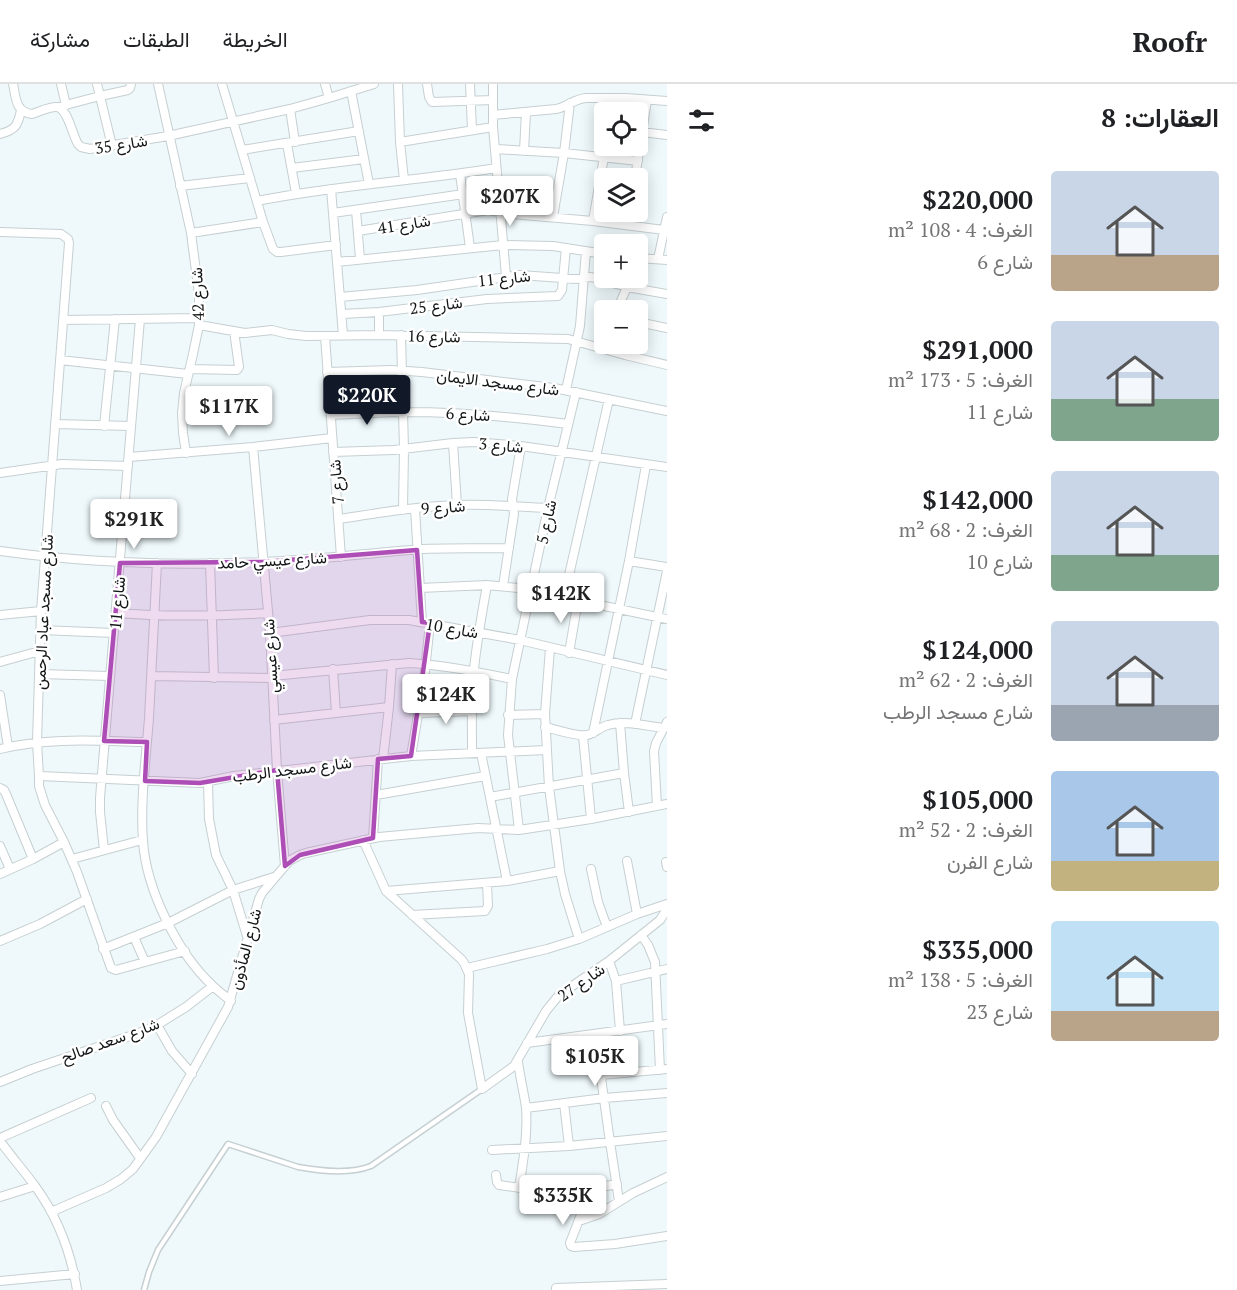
<!DOCTYPE html>
<html lang="ar">
<meta charset="utf-8">
<style>
body{margin:0;font-family:"PT Serif",Vazirmatn,serif;background:#f2f2f2;color:#202124;direction:rtl;height:100vh;display:flex;flex-direction:column;font-size:22px;white-space:nowrap}
*{box-sizing:border-box;margin:0}
p{font-size:20px;color:#757577}
.icon{flex:none;width:33px;height:33px;fill:none;stroke:currentColor;stroke-width:2;stroke-linecap:round;stroke-linejoin:round}
.map{position:relative;flex:1;overflow:hidden;direction:ltr}
.side{display:flex;flex-direction:column;background:#fff;width:570px}
.side>*{flex:none}
.buttons{position:absolute;left:594px;top:18px;display:grid;gap:12px}
.buttons a{display:grid;place-items:center;width:54px;height:54px;border-radius:6px;background:#fff;box-shadow:0 3px 15px #0003;font-size:30px}
.price{position:absolute;translate:-50% -51px;padding:0 14px;border-radius:6px;background:#fff;color:#222;font-size:20px;line-height:39px;filter:drop-shadow(0 2px 3px #0008)}
.price::after{content:'';position:absolute;left:50%;top:36px;width:18px;height:14px;margin-left:-9px;background:inherit;clip-path:polygon(0 0,100% 0,50% 100%)}
.price.current{background:#111827;color:#fff}
ul{padding:0;list-style:none}
li{display:flex;align-items:center;gap:18px;height:150px;padding:0 18px}
li span{display:grid;place-items:center;flex:none;width:168px;height:120px;border-radius:6px;color:#555}
li>.icon{margin-inline-start:auto}
span .icon{width:72px;height:72px;fill:#fffc;stroke-width:1}
li b{font-size:26px}
h2{display:flex;justify-content:space-between;align-items:center;height:72px;padding:0 18px;font-size:26px}
header{display:flex;align-items:center;gap:36px;box-sizing:border-box;height:84px;padding:0 30px;background:#fff;border-bottom:2px solid #e0e0e0}
header strong{font-size:28px}
nav{display:flex;gap:33px;margin-inline-start:auto;font-size:21px}
main{display:flex;flex:1;min-height:0}
.map>svg:first-child{display:block}
</style>
<header>
<strong>Roofr</strong>
<nav><a>الخريطة</a><a>الطبقات</a><a>مشاركة</a></nav>
</header>
<main>
<section class="side">
<h2>العقارات: 8<svg class="icon" aria-label="filters" viewBox="0 0 24 24"><path d="M4 7h16M4 17h16"/><circle cx="9" cy="7" r="2"/><circle cx="15" cy="17" r="2"/></svg></h2>
<ul>
<li><span style="background:linear-gradient(#c9d6e8 70%,#b9a48a 0)"><svg class="icon" aria-label="home" viewBox="0 0 24 24"><path d="M3 11l9-7 9 7M6 9v11h12V9"/></svg></span><div><b>$220,000</b><p>الغرف: 4 · 108 m²</p><p>شارع 6</p></div></li>
<li><span style="background:linear-gradient(#c9d6e8 65%,#7fa58c 0)"><svg class="icon" aria-label="home" viewBox="0 0 24 24"><path d="M3 11l9-7 9 7M6 9v11h12V9"/></svg></span><div><b>$291,000</b><p>الغرف: 5 · 173 m²</p><p>شارع 11</p></div></li>
<li><span style="background:linear-gradient(#c9d6e8 70%,#7fa58c 0)"><svg class="icon" aria-label="home" viewBox="0 0 24 24"><path d="M3 11l9-7 9 7M6 9v11h12V9"/></svg></span><div><b>$142,000</b><p>الغرف: 2 · 68 m²</p><p>شارع 10</p></div></li>
<li><span style="background:linear-gradient(#c9d6e8 70%,#9aa5b1 0)"><svg class="icon" aria-label="home" viewBox="0 0 24 24"><path d="M3 11l9-7 9 7M6 9v11h12V9"/></svg></span><div><b>$124,000</b><p>الغرف: 2 · 62 m²</p><p>شارع مسجد الرطب</p></div></li>
<li><span style="background:linear-gradient(#a9c7e8 75%,#c2b280 0)"><svg class="icon" aria-label="home" viewBox="0 0 24 24"><path d="M3 11l9-7 9 7M6 9v11h12V9"/></svg></span><div><b>$105,000</b><p>الغرف: 2 · 52 m²</p><p>شارع الفرن</p></div></li>
<li><span style="background:linear-gradient(#bfe0f5 75%,#b9a48a 0)"><svg class="icon" aria-label="home" viewBox="0 0 24 24"><path d="M3 11l9-7 9 7M6 9v11h12V9"/></svg></span><div><b>$335,000</b><p>الغرف: 5 · 138 m²</p><p>شارع 23</p></div></li>
</ul>
</section>
<div class="map">
<svg width="667" height="1206" viewBox="0 0 667 1206">
<rect width="100%" height="100%" fill="#eff9fc"/>
<g fill="none" stroke-linecap="round" stroke-linejoin="round">
<defs>
<path id="lane" d="M144,1206L149,1188L158,1166L228,1060L298,1083C320,1087 351,1090 371,1082L482,1005"/>
<path id="street" d="M13,0C16,13 15,28 32,30C39,28 48,23 56,23C68,23 72,51 78,60L81,63L90,65L168,52L290,25L329,14L374,0
M61,0L66,21
M97,0L112,62
M158,0L191,149L199,210V241L193,270L184,309L182,329L183,349L186,369
M222,0L263,138L273,165L277,168H281L336,161
M325,0L329,14
M398,0L400,58L404,96
M427,0L429,13L432,18L493,16
M470,0L472,46
M493,0V43L506,192
M351,7L369,100
M58,23L100,12L128,6L130,4L131,0
M290,25L295,58
M624,28L626,14
M493,31L556,25C567,23 574,15 586,14H626L667,17
M642,48L667,51
M0,50C15,46 18,42 21,26
M400,58L493,43
M287,60L296,109
M495,65L564,69L638,77
M242,66L359,47
M524,67L526,28
M618,74L620,62
M292,84L364,75
M460,90L470,164
M635,94L647,16
M180,102L250,94
M331,105L343,251
M257,117C336,101 417,97 496,84
M356,126L360,175
M333,129L498,105
M553,133L564,69L570,19
M593,137L604,73
M626,140L628,128
M358,147L488,126L512,130L593,137L664,146
M0,148L61,150L68,155L69,159L41,527L37,658L39,692V702L45,721L64,758L77,788L111,884L116,886L185,867
M191,149L263,138
M638,174L667,176
M658,175L667,133
M337,178L503,161L553,162L604,170
M340,213L417,206L520,191L576,195L591,193L627,203L667,210
M617,226L627,203
M379,228V251
M342,230L379,228L487,215L558,212L562,206L566,164
M63,236L199,234
M638,238L667,244
M199,241L245,249L272,246L288,250L306,252L379,251L568,255L625,271L667,281
M401,251L404,365L403,426
M325,252L341,473
M625,271L628,260
M60,276L188,290
M190,285L237,286L239,283L234,247
M327,288L391,286L422,288L554,304L667,327
M566,306L580,242L586,167
M331,331C355,330 380,328 405,328C460,328 514,333 568,340
M55,340L131,342
M104,342L115,235
M453,359L457,421
M253,363L270,549L277,686L285,782
M333,368L394,366L453,359L474,358L521,362L667,383
M129,373L253,363L332,354
M0,389L62,380L128,382
M415,425L422,538
M339,435C379,429 419,422 460,421C489,420 519,423 548,424
M0,467C87,479 175,482 263,478C317,476 369,469 422,465C451,464 480,464 509,464
M629,477L667,483
M157,479C154,531 152,583 149,634C146,674 140,718 143,757C146,805 178,870 213,902C218,907 225,912 231,917
M210,479L214,594
M503,502L514,430L512,415L521,362
M420,504L487,501L518,504L667,535
M564,513L609,315
M116,529C167,533 217,532 268,529
M0,531L41,527
M41,546L114,549
M270,549L370,536H409L520,556L667,591
M550,564L545,630L549,703L560,787L565,810L579,855
M569,569L578,516
M0,578L40,567
M333,585L336,629
M39,590L110,592
M152,592L272,594
M272,592L409,579C444,581 478,588 512,595
M0,611L8,663
M420,629L472,627
M508,631L545,630
M274,636L389,623
M620,639L624,689L629,728
M635,640L667,487
M545,643C554,645 578,653 587,651C594,650 600,643 608,641C626,636 646,642 664,644
M593,649L629,477L646,381
M583,652L591,735
M0,665C48,653 98,657 147,658
M472,669C472,641 471,613 474,585C477,556 482,529 487,501
M481,669L507,797
M411,672L424,596L430,539
M383,675L389,623L392,580
M39,692L200,699L234,692L411,672L546,666
M208,698L209,735L216,771L233,806L247,852
M0,704L4,706L6,710L33,775
M376,711L485,692
M490,713L624,689
M657,722L654,667L656,659L667,638
M519,746L508,651L512,595L548,424L576,308
M373,754L378,675
M363,756L386,807L461,875L464,879L469,890L468,929L482,1005L514,982L546,927L559,911L609,877L660,836L667,825
M0,762L10,785
M104,766L100,728V714L140,235
M72,775L142,756
M627,777L637,830
M666,778L667,783
M591,785L598,818L607,843
M0,790L33,775L64,758
M386,807L507,797L560,787
M412,831L485,827L488,822L487,799
M641,851L648,861L655,878L660,986
M134,853L145,878
M0,857L40,840L87,815
M103,865L168,839L233,806L274,793
M609,877L616,897L620,947
M467,884L547,865L579,855L637,830L667,820
M616,897L667,885
M157,941L172,967L192,990
M595,951L610,1058L619,1117
M527,959L667,940
M518,978C520,993 524,1009 526,1024C528,1051 523,1078 519,1104
M601,991L667,985
M0,998L32,985L139,949L157,941L186,923L213,902
M564,1019L569,1062
M106,1022L113,1036L140,1074
M526,1024L604,1014L667,1009
M0,1054L91,1014
M0,1057C11,1072 24,1087 35,1102C57,1132 71,1169 77,1206
M492,1066L569,1062L667,1052
M496,1091L497,1098L499,1101L563,1110L617,1100
M588,1106L582,1128L570,1159L571,1162L574,1163L615,1160L667,1152
M0,1113L35,1102
M51,1128L106,1104L121,1095L133,1085L156,1053L228,923L259,815L262,809L289,777L300,771L306,769L379,753L478,744L519,746L591,735L667,720
M579,1137L599,1130L633,1109L667,1093
M0,1197L75,1190
M556,1206V1204L667,1200"/>
</defs>
<use href="#lane" stroke="#c6cfd1" stroke-width="7"/>
<use href="#street" stroke="#c6cfd1" stroke-width="10"/>
<use href="#lane" stroke="#fff" stroke-width="4"/>
<use href="#street" stroke="#fff" stroke-width="8"/>
</g>
<path fill="#ad4db6" fill-opacity="0.2" stroke="#ad4db6" stroke-width="4.5" stroke-linejoin="round" d="M417,466L422,538L430,539L411,672L378,675L373,754L300,771L285,782L277,686L200,699L145,697L147,658L104,657L120,479L263,478Z"/>
<g text-anchor="middle" dominant-baseline="central" stroke-width="5" stroke-linejoin="round" paint-order="stroke">
<g font-size="16" fill="#131617" stroke="#fff">
<text transform="translate(121 60) rotate(-9)">شارع 35</text>
<text transform="translate(404 140) rotate(-9)">شارع 41</text>
<text transform="translate(504 194) rotate(-6)">شارع 11</text>
<text transform="translate(197 210) rotate(-92)">شارع 42</text>
<text transform="translate(436 221) rotate(-7)">شارع 25</text>
<text transform="translate(434 252) rotate(1)">شارع 16</text>
<text transform="translate(498 298) rotate(7)">شارع مسجد الايمان</text>
<text transform="translate(468 330) rotate(3)">شارع 6</text>
<text transform="translate(501 361) rotate(5)">شارع 3</text>
<text transform="translate(336 398) rotate(-95)">شارع 7</text>
<text transform="translate(443 423) rotate(-4)">شارع 9</text>
<text transform="translate(546 438) rotate(-78)">شارع 5</text>
<text transform="translate(272 476) rotate(-3)">شارع عيسي حامد</text>
<text transform="translate(117 519) rotate(-85)">شارع 11</text>
<text transform="translate(43 528) rotate(-87)">شارع مسجد عباد الرحمن</text>
<text transform="translate(452 544) rotate(10)">شارع 10</text>
<text transform="translate(270 572) rotate(-93)">شارع عيسي</text>
<text transform="translate(292 685) rotate(-7)">شارع مسجد الرطب</text>
<text transform="translate(245 865) rotate(-75)">شارع المأذون</text>
<text transform="translate(581 898) rotate(-35)">شارع 27</text>
<text transform="translate(110 956) rotate(-20)">شارع سعد صالح</text>
</g>
</g>
</svg>
<div class="buttons">
<a><svg class="icon" aria-label="locate" viewBox="0 0 24 24"><circle cx="12" cy="12" r="6"/><path d="M12 2v4M12 18v4M2 12h4M18 12h4"/></svg></a>
<a><svg class="icon" aria-label="layers" viewBox="0 0 24 24"><path d="M12 4l9 5-9 5-9-5zM3 14l9 5 9-5"/></svg></a>
<a>+</a>
<a>−</a>
</div>
<b class="price" style="left:510px;top:143px">$207K</b>
<b class="price current" style="left:367px;top:342px">$220K</b>
<b class="price" style="left:229px;top:353px">$117K</b>
<b class="price" style="left:134px;top:466px">$291K</b>
<b class="price" style="left:561px;top:540px">$142K</b>
<b class="price" style="left:446px;top:641px">$124K</b>
<b class="price" style="left:595px;top:1003px">$105K</b>
<b class="price" style="left:563px;top:1142px">$335K</b>
</div>
</main>
